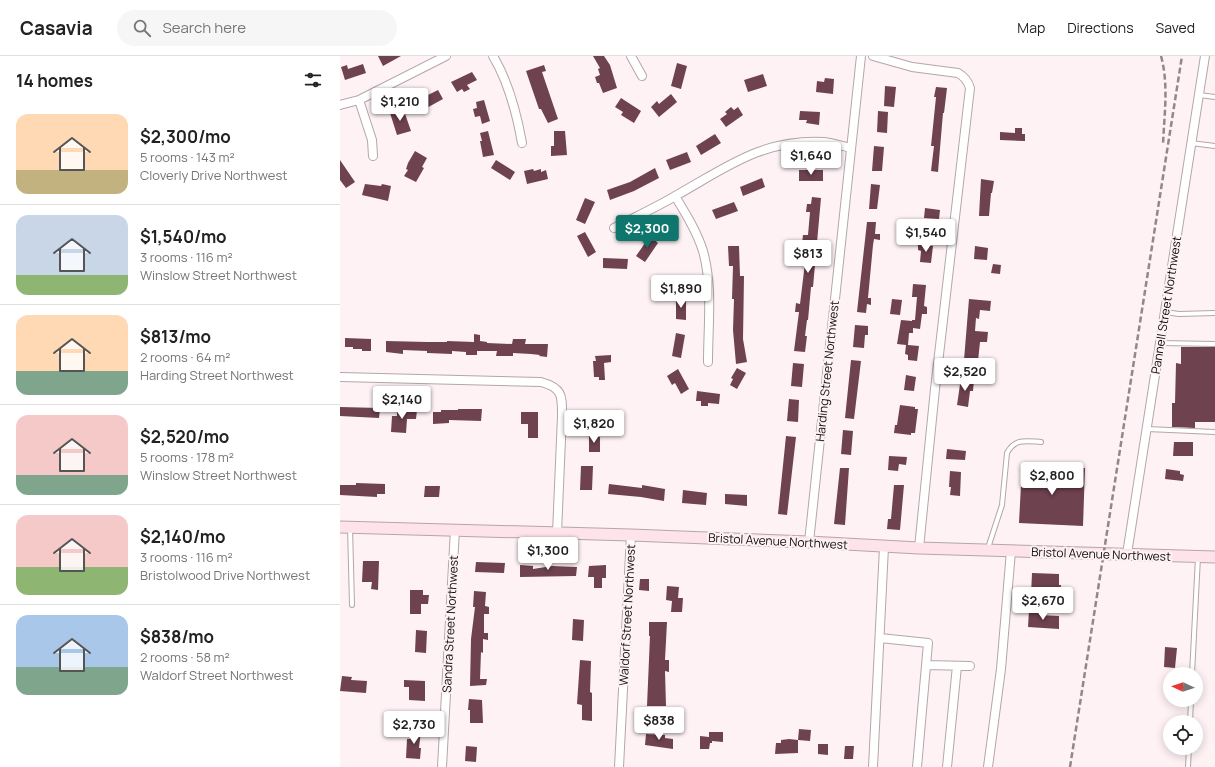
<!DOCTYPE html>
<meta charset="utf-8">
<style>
body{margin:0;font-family:Manrope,sans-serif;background:#f6f6f6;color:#222;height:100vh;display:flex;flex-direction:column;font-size:15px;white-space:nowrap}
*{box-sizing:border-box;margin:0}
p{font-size:13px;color:#767676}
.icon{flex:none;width:22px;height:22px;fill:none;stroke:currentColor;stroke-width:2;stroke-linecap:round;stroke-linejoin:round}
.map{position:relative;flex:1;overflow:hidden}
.sheet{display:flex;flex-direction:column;background:#fff;width:340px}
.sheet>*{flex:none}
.needle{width:26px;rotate:273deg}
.controls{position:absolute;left:823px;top:611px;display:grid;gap:8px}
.controls a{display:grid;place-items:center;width:40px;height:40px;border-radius:50%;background:#fff;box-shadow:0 2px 10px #0003;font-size:20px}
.price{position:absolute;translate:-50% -34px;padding:0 9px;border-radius:4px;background:#fff;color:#222;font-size:13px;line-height:26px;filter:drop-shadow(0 1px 2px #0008)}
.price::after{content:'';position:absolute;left:50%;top:24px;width:12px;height:9px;margin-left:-6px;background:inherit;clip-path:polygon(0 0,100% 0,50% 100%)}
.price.selected{background:#0f766e;color:#fff}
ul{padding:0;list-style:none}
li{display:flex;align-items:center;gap:12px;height:100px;padding:0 16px}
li+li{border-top:1px solid #e0e0e0}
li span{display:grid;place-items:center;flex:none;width:112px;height:80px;border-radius:12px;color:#555}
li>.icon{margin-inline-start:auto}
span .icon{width:48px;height:48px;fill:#fffc;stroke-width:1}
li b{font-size:17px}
h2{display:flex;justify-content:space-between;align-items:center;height:48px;padding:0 16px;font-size:17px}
header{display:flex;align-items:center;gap:24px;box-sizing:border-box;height:56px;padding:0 20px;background:#fff;border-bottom:1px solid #e0e0e0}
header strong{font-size:19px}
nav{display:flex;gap:22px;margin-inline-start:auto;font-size:14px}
.search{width:280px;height:36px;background:#f6f6f6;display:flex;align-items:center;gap:10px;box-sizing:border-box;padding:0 14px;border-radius:22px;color:#767676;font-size:15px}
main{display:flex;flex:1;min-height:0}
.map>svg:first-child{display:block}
</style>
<header>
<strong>Casavia</strong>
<div class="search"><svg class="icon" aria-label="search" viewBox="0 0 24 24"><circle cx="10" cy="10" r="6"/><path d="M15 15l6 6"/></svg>Search here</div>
<nav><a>Map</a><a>Directions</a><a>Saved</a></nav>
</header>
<main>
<section class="sheet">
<h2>14 homes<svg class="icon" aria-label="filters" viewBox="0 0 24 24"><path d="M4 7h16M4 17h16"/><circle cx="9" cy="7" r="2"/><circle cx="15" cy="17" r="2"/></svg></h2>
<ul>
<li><span style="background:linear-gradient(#ffd9b3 70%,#c2b280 0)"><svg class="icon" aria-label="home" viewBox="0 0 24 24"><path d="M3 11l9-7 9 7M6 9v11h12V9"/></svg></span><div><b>$2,300/mo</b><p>5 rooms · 143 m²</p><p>Cloverly Drive Northwest</p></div></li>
<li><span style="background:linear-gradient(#c9d6e8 75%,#8fb573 0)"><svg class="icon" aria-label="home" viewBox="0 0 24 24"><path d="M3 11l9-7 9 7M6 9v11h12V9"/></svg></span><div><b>$1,540/mo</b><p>3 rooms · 116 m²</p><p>Winslow Street Northwest</p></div></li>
<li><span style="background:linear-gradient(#ffd9b3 70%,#7fa58c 0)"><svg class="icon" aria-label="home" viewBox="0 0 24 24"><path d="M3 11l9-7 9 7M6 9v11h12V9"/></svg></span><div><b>$813/mo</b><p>2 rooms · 64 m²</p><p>Harding Street Northwest</p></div></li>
<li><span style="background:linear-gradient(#f6c9c9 75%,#7fa58c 0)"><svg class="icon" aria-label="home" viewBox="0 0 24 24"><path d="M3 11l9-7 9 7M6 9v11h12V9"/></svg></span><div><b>$2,520/mo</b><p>5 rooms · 178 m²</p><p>Winslow Street Northwest</p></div></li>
<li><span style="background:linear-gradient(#f6c9c9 65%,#8fb573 0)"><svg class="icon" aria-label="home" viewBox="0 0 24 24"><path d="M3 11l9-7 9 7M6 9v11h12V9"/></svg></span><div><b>$2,140/mo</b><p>3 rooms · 116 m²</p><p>Bristolwood Drive Northwest</p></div></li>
<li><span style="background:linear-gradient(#a9c7e8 65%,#7fa58c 0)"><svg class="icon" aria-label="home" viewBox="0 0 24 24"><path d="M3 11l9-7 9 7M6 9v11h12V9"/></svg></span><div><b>$838/mo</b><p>2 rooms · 58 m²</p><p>Waldorf Street Northwest</p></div></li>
</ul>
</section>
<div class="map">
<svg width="875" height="711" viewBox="0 0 875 711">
<rect width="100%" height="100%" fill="#fef2f5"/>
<path fill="#6e424f" d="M38,0H61L43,10Z
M253,0H264L270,9L277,32L263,37L259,27H257L255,21L260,19L258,13L260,12Z
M337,7L347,10L341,33L331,30Z
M23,8L26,17L5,24L1,11L7,9L8,13Z
M204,9L206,15L202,16L218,63L208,67L201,53H199L186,15Z
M132,16L137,24L127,29L130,33L124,36L122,33L117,36L111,26Z
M423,18L427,30L408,36L404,24Z
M485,22L494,23L493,38L476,36L477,25L484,26Z
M545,30L556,31L554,51L544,50Z
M596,31L607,32L604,57H603L598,116L591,115L594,90H591L596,41H594Z
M98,34L103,43L83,54L78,44Z
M331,38L337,46L319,61L311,51L317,45L319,48Z
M281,42L301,55L294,67L281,59L283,56L275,51Z
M144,44L150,65L142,68L140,60L135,61L133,53L137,52L136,46Z
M391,51L394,54L398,51L403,59L386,71L380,63L387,58L385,56Z
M63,52L71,75L57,79L50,57Z
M460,55L480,56L479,69L466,67L467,64H459Z
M538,55L548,56L547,77L537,76Z
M675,72H682V78H685V85L660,84V76L675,77Z
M148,75L154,99L143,101L140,85H142L140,77Z
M214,75H225L227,99L211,100V90H214Z
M375,78L381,87L361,99L356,90Z
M534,90L544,91L542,115H532Z
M75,95L87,102L82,111L84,112L76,126L64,120L68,114L66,113L68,107Z
M347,96L351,106L330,114L326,104Z
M0,104L15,126L6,132L0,124Z
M156,104L175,116L170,124L151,112Z
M315,112L319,122L294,135L270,144L267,134L290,126Z
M193,113L194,115L201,113V116L206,114L208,123L187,128L184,115Z
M459,114H483V125H459Z
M422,122L425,131L403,140L400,131Z
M641,123L654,125L652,137H651L649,160H639Z
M25,128L41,130L42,128L51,130L48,145L22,139Z
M531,128L540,129L537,153H529Z
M472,141L481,142L473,231H471L468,264H467L465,280H467L465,296L454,295L459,256H455L456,247L460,248L465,207L467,188H462L463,179H468L470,156H466L467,148H471Z
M245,142L255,146L245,168L236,164Z
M394,146L398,155L376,163L372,154Z
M585,152L600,154L599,163L584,162Z
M527,166H536L535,178H540V184L534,183L533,189L528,242H531V249L527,248L526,257L517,256Z
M245,176L256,196L248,201L237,180Z
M310,180L318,187L305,206L296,200Z
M578,188L593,190L591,207L580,206L581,195L578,194Z
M388,190H399L400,220H404L403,283L407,306L396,308L393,274L394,243H392L393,210H389Z
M635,190L648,192L647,204L634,203Z
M263,202L288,203L287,213L263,212Z
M653,208L661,209L660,218L651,217Z
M573,228L586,229L584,250L587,251V258H582L580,273L573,272V277H569L568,289L579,290L577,305L568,304V299L565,298L566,289L557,288L561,264L572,265V264H575L577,241H572Z
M336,242L346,243V264L336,263Z
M552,243L562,244L560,259L550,258Z
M629,243L651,245L650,255L640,254L639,263L636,262L635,275L648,276L647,286H640L638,305L624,304Z
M515,269L528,270V279H525L524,292L513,291Z
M336,277L345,279L341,302L332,300Z
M134,278L140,279V285L147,286V287L172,288L173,283H186L185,288H208L207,301L199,300L200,299L191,298L173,297V300H156L157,295H137V299H126V296L112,295V298L87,297V295L63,294V298L46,296V285L87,286H107V285L134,286Z
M5,282L31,283V295H22V293H13V291H5Z
M841,291H875V366H855V372L832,371V347H835L836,307L841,308Z
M271,299V306L264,307L265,324H259V321H254L253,305H256L255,300Z
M511,304L521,305L514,363L505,362Z
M644,304L653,305L652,314H643Z
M453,307L464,308L462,331L451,330Z
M397,312L406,317L397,333L390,329L393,323L391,322Z
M338,313L349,333L341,338L335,327L332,329L327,320Z
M566,319L576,321L574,335L564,334Z
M621,322L634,324L633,335H630L628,351L617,349Z
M357,335L380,338L379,348L368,347V350H361V345H356Z
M449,343L459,344L458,366L447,365Z
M560,349L575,351V353H578L575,377H571V379L554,377L555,369H557Z
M0,351L40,352L39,362L0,360Z
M118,353H142L141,365L109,364V367L93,368V356H101V354H118Z
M57,354H77L76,363H67L66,377L51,376L52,360H57Z
M181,356H198V382H188V368H181Z
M503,374L513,375L511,399L501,398Z
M249,380L260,381V396H249Z
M446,380L456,381L447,459L438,458Z
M834,386H853V400H833Z
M607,393L626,395L625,404L606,403Z
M549,400L567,401L566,409L559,408L558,415L548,414Z
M682,409L745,412L743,470L679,467Z
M241,410H253L252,434H240Z
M500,412H509L505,469L494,468Z
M826,413L840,415V418L844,419L843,425L825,423Z
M610,415L621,416L620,440L610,439L611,431H609Z
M16,427L45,428V438H37V441L0,439V429H16Z
M269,428L302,432V429L325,433L324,445L301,441L268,438Z
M554,429H564L560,474L547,473L548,463H551Z
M85,430H100L99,441H84Z
M343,434L367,437L366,449L342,447Z
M385,438L407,439V450L385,448Z
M23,505H39L38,534L31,533L32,526H22Z
M136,506L165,507L164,517L135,516Z
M180,509L193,510V513L212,510L237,511L236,520L180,521Z
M266,509V522H262V532H254V521H248L249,510Z
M692,517L719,518V529H721L720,540L691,539Z
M300,523H309V535L299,534Z
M327,530L339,531L338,542H343L342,556H331L332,545L326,544Z
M70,534H83V539H89L88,548H81V558H70Z
M134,535L146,536L145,550L149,551V558H144V577H148V584L143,583V597L141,596L140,623H147L146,629L130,630L131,583L135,551H133Z
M689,554H699V559L719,560V573L688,571Z
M233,563L244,564L243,585L232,584Z
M309,566H327L325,604H329V616L325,615L326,650H307L310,580H309Z
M76,574L87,575L86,597L75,596Z
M825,591L837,592L835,612L824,611Z
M240,604L251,605L250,636L252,637V665L242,664V649L237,648Z
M2,620L12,621L11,624L27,625L26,637L0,635Z
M64,624L85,625V645L69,644V631H64Z
M129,643L142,644L143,667H130V654H128Z
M71,673L81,674L79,692H81L80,703L66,702L67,683H70Z
M459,673L471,674L470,685L458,684Z
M369,676H383V686L372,685V687H370L369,693H360V680L369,681Z
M306,678L325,679V682L333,683V693L305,689Z
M449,683L458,684V697L435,698L436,687H441V684Z
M478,688H488V699L478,698Z
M126,690L137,691L136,706L125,705Z
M505,690H514L513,703H504Z"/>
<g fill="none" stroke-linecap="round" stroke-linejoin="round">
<defs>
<path id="lane" d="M859,39L875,41
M851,87L875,90
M825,256L839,258L875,257
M820,287L875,288
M807,373L875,376
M10,471L12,549
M648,492L662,449L667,397C675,382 686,385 701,386
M852,618L858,501
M850,666L851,644
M848,711L849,692"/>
<path id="street" d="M153,0C168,25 177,59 182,87
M291,0L302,20
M533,0L572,11L618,17C625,21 628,25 630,32L595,333L579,492
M19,44L32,84L33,100
M0,49L19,44L106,0
M335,140C346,158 357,176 363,195C373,231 368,269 368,306
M274,172C295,161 317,151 337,139C387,111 422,83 484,86C493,87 502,90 511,92
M0,321L201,326C223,332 222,340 222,360L217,477
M469,486L521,0
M787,498L865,0
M540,582L588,587L577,711
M586,609L630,610
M102,711L115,473
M279,711L291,479
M533,711L544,491
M607,711L617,610
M648,711L661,613L671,495"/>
<path id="secondary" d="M0,471L291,479L469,486L579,492L875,501"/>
</defs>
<use href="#lane" stroke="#b4a6a9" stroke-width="6"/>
<use href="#street" stroke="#b4a6a9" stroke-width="10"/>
<use href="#secondary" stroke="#b4a6a9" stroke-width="13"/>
<use href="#lane" stroke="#fff" stroke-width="4"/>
<use href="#street" stroke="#fff" stroke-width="8"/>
<use href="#secondary" stroke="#fee3eb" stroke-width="11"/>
<path stroke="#90888a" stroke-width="2.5" stroke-dasharray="6 3" stroke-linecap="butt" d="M821,0C829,29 824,60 823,89
M730,711L842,0"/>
</g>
<g text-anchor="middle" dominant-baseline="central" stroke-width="4" stroke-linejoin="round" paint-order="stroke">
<g font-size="12" fill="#0f0b0c" stroke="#fef2f5">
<text transform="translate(826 249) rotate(-81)">Pannell Street Northwest</text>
<text transform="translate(487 315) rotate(-84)">Harding Street Northwest</text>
<text transform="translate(438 485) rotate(3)">Bristol Avenue Northwest</text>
<text transform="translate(761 498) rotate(2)">Bristol Avenue Northwest</text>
<text transform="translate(287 559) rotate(-87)">Waldorf Street Northwest</text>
<text transform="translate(110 568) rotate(-87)">Sandra Street Northwest</text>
</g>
</g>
</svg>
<div class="controls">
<a><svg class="needle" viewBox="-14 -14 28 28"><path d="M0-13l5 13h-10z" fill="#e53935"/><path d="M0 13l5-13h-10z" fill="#767676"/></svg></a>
<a><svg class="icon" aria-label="locate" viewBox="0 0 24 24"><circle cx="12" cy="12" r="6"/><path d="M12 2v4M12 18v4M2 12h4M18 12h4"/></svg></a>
</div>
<b class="price" style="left:60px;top:66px">$1,210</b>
<b class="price" style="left:471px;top:120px">$1,640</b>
<b class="price selected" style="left:307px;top:193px">$2,300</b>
<b class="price" style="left:586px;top:197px">$1,540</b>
<b class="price" style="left:468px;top:218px">$813</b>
<b class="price" style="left:341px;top:253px">$1,890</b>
<b class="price" style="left:625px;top:336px">$2,520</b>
<b class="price" style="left:62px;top:364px">$2,140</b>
<b class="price" style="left:254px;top:388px">$1,820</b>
<b class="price" style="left:712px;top:440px">$2,800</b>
<b class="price" style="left:208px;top:515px">$1,300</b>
<b class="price" style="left:703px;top:565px">$2,670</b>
<b class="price" style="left:319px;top:685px">$838</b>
<b class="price" style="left:74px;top:689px">$2,730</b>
</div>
</main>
